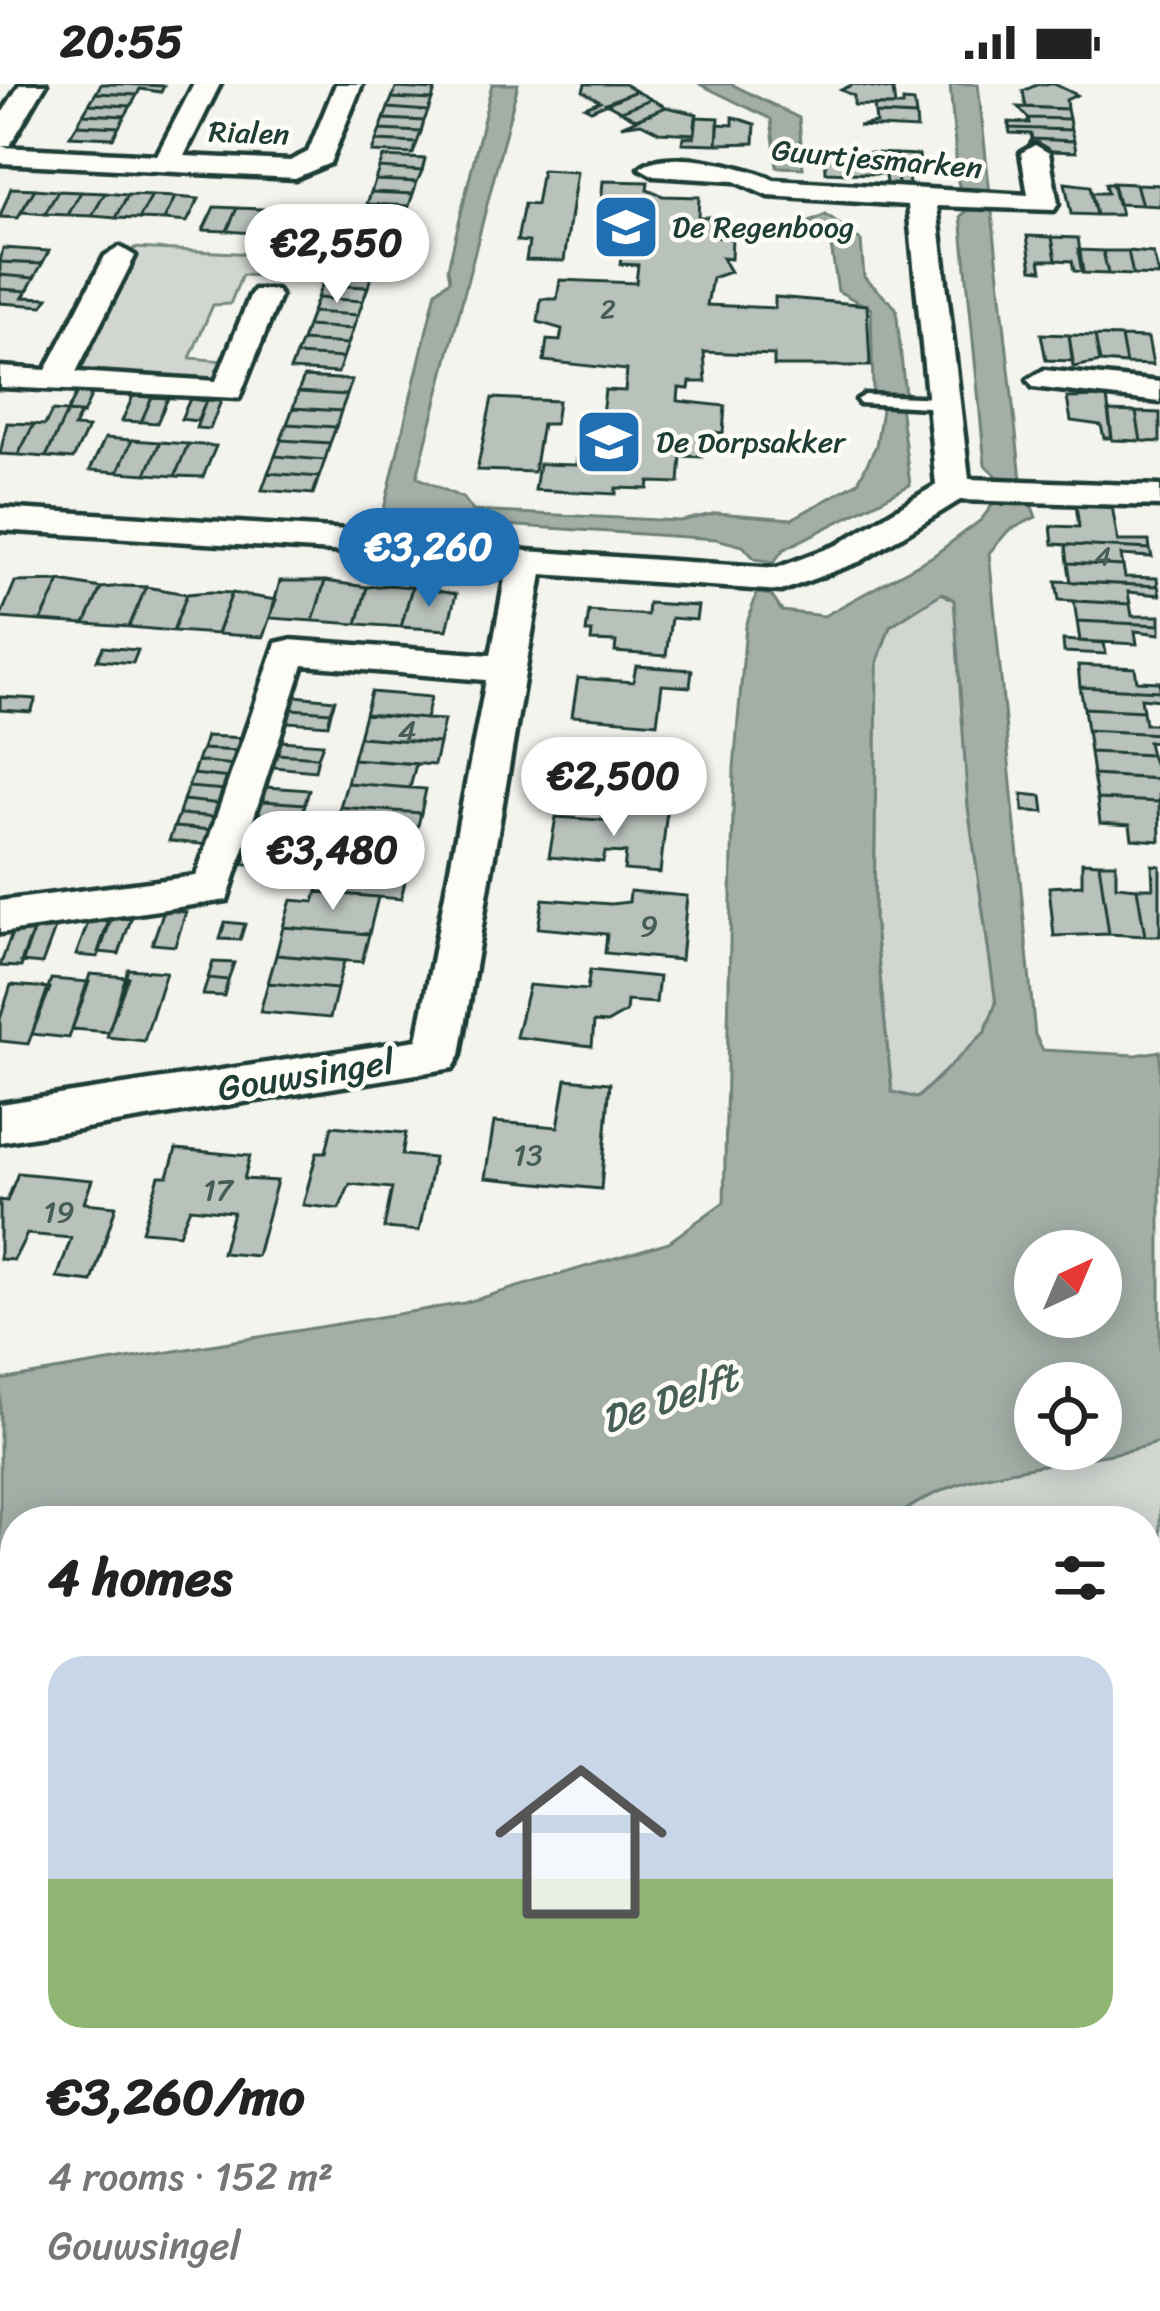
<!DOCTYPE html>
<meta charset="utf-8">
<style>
body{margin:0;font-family:Sriracha,sans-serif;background:#f6f6f6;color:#222;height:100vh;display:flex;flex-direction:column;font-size:45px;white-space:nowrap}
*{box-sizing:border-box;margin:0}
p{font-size:39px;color:#767676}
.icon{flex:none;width:66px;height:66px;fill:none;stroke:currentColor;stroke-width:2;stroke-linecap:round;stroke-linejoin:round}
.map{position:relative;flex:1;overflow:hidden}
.panel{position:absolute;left:0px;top:1422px;width:1161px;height:807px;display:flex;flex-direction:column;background:#fff;border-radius:48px 48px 0 0;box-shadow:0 6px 30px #0003}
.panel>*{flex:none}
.needle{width:78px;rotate:44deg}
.tools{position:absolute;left:1014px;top:1146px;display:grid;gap:24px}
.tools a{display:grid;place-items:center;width:108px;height:108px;border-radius:50%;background:#fff;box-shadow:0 6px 30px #0003;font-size:60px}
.price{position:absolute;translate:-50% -102px;padding:0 27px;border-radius:42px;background:#fff;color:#222;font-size:39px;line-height:78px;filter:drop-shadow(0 3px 6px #0008)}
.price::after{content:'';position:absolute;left:50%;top:72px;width:36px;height:27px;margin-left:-18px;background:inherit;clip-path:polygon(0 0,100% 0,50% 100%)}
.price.on{background:#1f6fb2;color:#fff}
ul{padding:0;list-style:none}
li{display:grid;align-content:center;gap:24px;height:636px;padding:0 48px}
li span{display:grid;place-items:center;height:372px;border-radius:36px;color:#555}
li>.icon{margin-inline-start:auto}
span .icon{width:216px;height:216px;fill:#fffc;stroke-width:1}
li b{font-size:51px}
h2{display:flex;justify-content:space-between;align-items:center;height:144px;padding:0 48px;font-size:51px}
.status{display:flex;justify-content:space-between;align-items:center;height:84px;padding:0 60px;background:#fff;direction:ltr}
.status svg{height:33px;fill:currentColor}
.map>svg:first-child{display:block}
</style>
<div class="status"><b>20:55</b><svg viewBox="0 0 49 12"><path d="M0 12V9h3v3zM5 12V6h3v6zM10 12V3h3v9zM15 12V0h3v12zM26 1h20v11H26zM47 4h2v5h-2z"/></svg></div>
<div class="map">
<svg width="1160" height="2227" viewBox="0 0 1160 2227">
<rect width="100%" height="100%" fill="#f4f4ef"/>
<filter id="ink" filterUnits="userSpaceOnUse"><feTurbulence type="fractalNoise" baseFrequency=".00833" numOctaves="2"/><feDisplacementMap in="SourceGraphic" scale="24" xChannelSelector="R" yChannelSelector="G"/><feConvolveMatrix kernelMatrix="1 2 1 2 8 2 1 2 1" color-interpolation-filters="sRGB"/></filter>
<g filter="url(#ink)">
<path fill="#d1d6d1" stroke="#788a82" stroke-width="3" d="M134,164L297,172L289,193L242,191L230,220L213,221L190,274L225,277L224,295L78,288L77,280Z
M941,509L955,517L968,722L996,919L985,948L917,1014L892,1008L874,834L877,579L890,542Z
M1160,1358V1519L1146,1524V1437H892C959,1377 1079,1384 1160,1358Z
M1160,1581V1916L1146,1921V1585Z
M15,1850V1996L0,1998V1853Z
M1160,1995V2227H833L832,2214H1146V1999Z
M33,2214H307L305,2227H31Z
M528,2214H793L794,2227H509Z"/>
<path fill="#a3aea7" stroke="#6e8179" stroke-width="3" fill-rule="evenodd" d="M492,0H518L417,393L464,415L473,427L680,437L717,429L792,435L858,398L876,362L884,313L873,308L871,225L838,207L831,162L802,141L826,131L861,157L864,193L896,224L905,310L899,313L910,401L783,466L774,478L755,475L743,462L716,455L424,436L383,429L436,207L450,196L448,184Z
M699,0H731L799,34L803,84L777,83L771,35Z
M950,0H978L1021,395L1036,433L1008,447L989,469L1035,951L1043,966L1136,971L1160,967V1358C1079,1384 959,1377 892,1437H15V1756L0,1759V1296L464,1219L669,1158L724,1118L734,684L746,542L757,509L771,511L782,527L824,532L933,472L981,436L994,419L998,393L985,381L961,132L967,127L958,98ZM942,509L954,516L968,722L996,919L985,948L917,1014L892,1008L874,834L877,579L890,542ZM1035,1167H1101V1233H1035ZM1035,1299H1101V1365H1035Z
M1160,1746V1844L1146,1837V1752Z"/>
<path fill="#b9c1bb" stroke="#1f3d34" stroke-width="3" d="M101,0H122L164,2L161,8L140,5L137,11L96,9Z
M585,0H624L636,7L591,26L585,23L600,17L583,7Z
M854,0L893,6L895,22L854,21V12L841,6Z
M1039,0H1054L1077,11L1066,16L1067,25L1026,23L1023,7Z
M396,4L435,6L432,16L392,14Z
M636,7L651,15L621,27L606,19Z
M96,9L137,11L131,22L89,20Z
M392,14L432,16L428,27L388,24Z
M651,15L666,23L636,35L621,27Z
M903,17L914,18L916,32L875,30L874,22H903Z
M89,20L131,22L125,32L83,30Z
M666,23L697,30L695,50L659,48L641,39L621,42Z
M1018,23L1067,25L1069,35L1028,34Z
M388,24L428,27L424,37L384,35Z
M83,30L125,32L119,43L77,41Z
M875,30L916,32L917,45L858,42L876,39Z
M696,33L719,34L717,60L682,59L683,53H694Z
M733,33L755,40L754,59L717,60L718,40L733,41Z
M1028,34L1069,35L1071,46L1009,44V38L1029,39Z
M384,35L424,37L421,48L380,46Z
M77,41L119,43L113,54L70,52Z
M1009,44L1071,46L1074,57L1032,55L1031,50L1010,49Z
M380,46L421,48L417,59L376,57Z
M1032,55L1074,57L1076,68L1025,66Z
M376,57L417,59L413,70L372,68Z
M825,67L849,68V89L826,88Z
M849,68L872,69L873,90L849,89Z
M872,69L896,70L898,101H886L885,90H873Z
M896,70L919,71L921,91H908L909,101H898Z
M383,73L425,75L422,87L379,84Z
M379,84L422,87L417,98L375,96Z
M542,86L577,88L564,177L526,176L529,158L517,157L524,120L536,121Z
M375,96L417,98L413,110L371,108Z
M603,97L648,98L647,106L663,112L699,113L698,133H715L714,153L732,154L731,175L722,174L730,188L712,194L707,221L775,224V213L867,221L870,282H774V271L704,268L706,298H690L689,305L679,304L678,317L725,322L723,349L703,347L702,373L681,372L679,399L649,398L648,405L616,404V410L535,406L539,380L576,381L582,330H602L605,306L625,307L627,286L544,277L547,256L560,257L562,245L538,238L541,215H557L560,196L636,199L638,181L620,180L623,159H605L609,120L601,119Z
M1065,99L1090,102L1096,131L1071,130Z
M1112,99L1136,100L1142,121L1117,120Z
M1105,100H1113L1121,131H1096L1091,109H1107Z
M1136,100L1160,101V122L1142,121Z
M11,104L35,105L18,134L0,133Z
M35,105L58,107L45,130L21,128Z
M58,107L81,108L68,131L45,130Z
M81,108L105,109L92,132L68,131Z
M371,108L413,110L409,122L367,120Z
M105,109L128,111L116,134L92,132Z
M128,111L152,112L139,135L116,134Z
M152,112L175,113L164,136L139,135Z
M175,113L199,115L187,138L164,136Z
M367,120L409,122L405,134L362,132Z
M214,123L237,124L227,147L203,146Z
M237,124L261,125L251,149L227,147Z
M261,125L285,127L275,150L251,149Z
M285,127L309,128L300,152L275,150Z
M362,132L405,134L401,147L358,144Z
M358,144L401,147L397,159L353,157Z
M1027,152L1052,153L1056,176H1040L1042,186L1032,185Z
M1052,153L1078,154L1083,188L1074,187L1072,177L1056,176Z
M353,157L397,159L393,172L348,170Z
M3,164L49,167L42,180L0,178Z
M1078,166L1103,167L1108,190L1082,189Z
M1103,167H1128L1133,191L1108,190Z
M1128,167L1153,169L1159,192L1133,191Z
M348,170L393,172L404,173L402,179L346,176Z
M0,178L42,180L34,194L0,191Z
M327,187L372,190L368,203L322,201Z
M0,191L34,194L27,207L0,205Z
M322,201L368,203L363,217L317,214Z
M0,205L27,207L23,213L48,214L43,222L0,219Z
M317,214L363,217L358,231L312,228Z
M312,228L358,231L353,245L307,242Z
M307,242L353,245L348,260L302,257Z
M1041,250L1069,251L1073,277L1046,276Z
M1069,251L1095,252L1100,278L1073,283Z
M1095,252L1121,253L1126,280L1100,278Z
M1121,253L1148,254L1153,281L1126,280Z
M302,257L348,260L343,274L296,271Z
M296,271L343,274L338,289L290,286Z
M304,293L352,296L347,311L298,308Z
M298,308L347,311L341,327L293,324Z
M77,309L92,310L83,330L67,328Z
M133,312L152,313L141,338L122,337Z
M152,313L168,314L157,339L141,338Z
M1107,313L1112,354H1104L1101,341L1071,337L1067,314Z
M492,314L558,317L555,340H542L534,388L477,386Z
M190,315L206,317L197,337L181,335Z
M206,317H221L210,345L196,344Z
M293,324L341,327L336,343L287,340Z
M52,327L67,328L46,373L18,371L34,340L45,341Z
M1108,327L1136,328L1141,357L1112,356Z
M67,328L81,329L74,343L88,344L73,375L46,373Z
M1136,328L1160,329V358L1141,357Z
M7,339L34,340L18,371L0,370Z
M287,340L336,343L330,359L281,356Z
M105,354L132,356L118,388L90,386Z
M132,356L160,358L146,390L118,388Z
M281,356L330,359L325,376L275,372Z
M160,358L188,360L175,392L146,390Z
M188,360L216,362L203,393L175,392Z
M275,372L325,376L319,393L268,389Z
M268,389L319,393L313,410L262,406Z
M1076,421L1112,422L1118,457H1149L1150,465L1053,460L1051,442L1079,443Z
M1053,460L1150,465L1152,473L1121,471L1123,482L1068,479L1066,461Z
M1068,479L1123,482L1125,493L1157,494L1158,502L1071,498Z
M60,497L41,537L0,534L15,498Z
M60,497L101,504L85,540L41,537Z
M280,497H325L313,537L270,534Z
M325,497L367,503L357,540L313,537Z
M1056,497L1158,502L1160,511L1128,508L1130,520L1059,516Z
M390,501L412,503L401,543L357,540L367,503Z
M124,502L146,503L129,543L85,540L101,504Z
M146,503L187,510L173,547L129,543Z
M412,503L456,510L447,546L401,543Z
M210,508L232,509L217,550L173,547L187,510Z
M232,509L276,516L263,553L217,550Z
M1074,517L1130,520L1132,532H1160V541L1077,537Z
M648,519L698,522L696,536L671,534L666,572L615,568L616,558L591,557L592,548H586L589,527L647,531Z
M1077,537L1160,541V550L1135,547L1137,560L1080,557Z
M1063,556L1104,559L1106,570L1064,568Z
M103,563L138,566L133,579L97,576Z
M1078,581L1135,584L1137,597L1160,598V607L1080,603Z
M636,582L692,586L690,603L662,601L657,639L572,632L578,594L633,598Z
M1080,603L1160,607V616L1141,614L1143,627L1084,624Z
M371,608L431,613L426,635L365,630Z
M295,612L335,616L331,628L291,625Z
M0,613L36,615L31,628L0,626Z
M1084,624L1143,627L1145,640H1160V650L1087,646Z
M291,625L331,628L328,641L287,638Z
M365,630L426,635L444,636L439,659L359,653Z
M1087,646L1160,650V659L1148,658L1151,671L1090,668Z
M628,650L675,653L669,711L634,709L635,698L562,697L568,659L627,663Z
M206,652L244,654L239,667L202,665Z
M359,653L439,659L434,681L353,675Z
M281,657L323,660L318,673L277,670Z
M202,665L239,667L235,681L197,677Z
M1090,668L1151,671L1160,695L1093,691Z
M277,670L318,673L315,687L273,683Z
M353,675L416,680L410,704L347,699Z
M197,677L235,681L230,694L193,690Z
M193,690L230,694L226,706L188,703Z
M1093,691L1160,695L1159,718L1097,715Z
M347,699L426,705L421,729L340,723Z
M188,703L226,706L222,720L183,716Z
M267,703L309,706L305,720L263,717Z
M1022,710L1042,712L1044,728L1023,727Z
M1097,715L1159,718L1160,757L1132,755L1130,741L1100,739Z
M183,716L222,720L218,733L179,730Z
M263,717L305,720L301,734L258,730Z
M340,723L421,729L415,754L334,747Z
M618,723L667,726L660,789L624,786L626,769L605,768L603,778L549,773L556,733L616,737Z
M179,730L218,733L214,746L174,743Z
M174,743L214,746L209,761L169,757Z
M334,747L415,754L409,779L327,772Z
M252,751L295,754L291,769L248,765Z
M248,765L291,769L287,783L243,780Z
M327,772L409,779L401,815L317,808Z
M1082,778L1099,779L1109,850L1054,852L1049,803L1082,801Z
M1099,779H1116V802L1137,804L1145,852L1109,850Z
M1152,781L1160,782V852H1145L1137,804H1153Z
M630,807L687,812L681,876L605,869L607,850L538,844L543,815L611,820L629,818Z
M317,808L378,813L369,850L283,843L291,816L314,818Z
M164,826L186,828L175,862L152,860Z
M110,833L131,835L119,870L98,868Z
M89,836L110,838L98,873L76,871Z
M225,838L245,840L240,856L220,855Z
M283,843L369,850L362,878L276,871Z
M34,844L55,845L42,880L21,878Z
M13,846L33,848L21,883L0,882Z
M276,871L344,877L337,905L268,899Z
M213,878L234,879L228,896L208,894Z
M128,885L166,888L144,957L107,953Z
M590,886L659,893L656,919L627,917L626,928L607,939L594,938L592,962L516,953L529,901L587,906Z
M90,890L128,893L108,948L72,945Z
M208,894L228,896L224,912L203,911Z
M51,895L89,898L69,954L32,950Z
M268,899L337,905L330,934L260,928Z
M11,901L50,904L28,960L0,957V935Z
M566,995L610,999L601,1105L485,1094L494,1038L558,1043Z
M332,1042L406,1049L402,1071L434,1074L419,1147L384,1144L392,1104L350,1100L339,1125L303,1121L317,1068H326Z
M176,1065L250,1072L244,1095L277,1097L257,1172L222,1169L233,1128L190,1124L179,1150L142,1147L159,1092H168Z
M18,1089L92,1096L84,1119L116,1122L92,1198L57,1194L71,1154L27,1150L14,1176L0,1175V1116L7,1117Z"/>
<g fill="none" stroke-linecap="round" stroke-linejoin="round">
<defs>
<path id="service" d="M865,311L944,314L952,319L944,324L859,319L857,316Z"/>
<path id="minor" d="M20,0H46L10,61L1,63L157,71L194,0H220L184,72L290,77L308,68L336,0H362L330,79L295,94L0,79V33Z
M1035,61L1049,69L1058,120L1054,126L937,122L969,395L1160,402V422L960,416L861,477L781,507L542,490L460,971L453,984L0,1058V1020L417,956L486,596L303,581L227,816L0,849V817L196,792L276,559L289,556L491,571L507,484L474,476L0,446V424L474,454L526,467L777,484L837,461L936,401L908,121L768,112L734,97L654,92L640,84C662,63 748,82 774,96L1028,111L1021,69Z
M120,163L135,172L76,288L216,297L250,212L254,206H276L280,212L239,314L0,303V283L46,286L105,172Z
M1044,286L1160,298V318L1033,303L1028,296Z
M1160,1526V1582L1146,1585V1529Z
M15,1781V1843L0,1846V1784Z"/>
</defs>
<use href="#service" stroke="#1f3d34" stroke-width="9"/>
<use href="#minor" stroke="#1f3d34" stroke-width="9"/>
<use href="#service" fill="#fdfcf7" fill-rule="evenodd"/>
<use href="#minor" fill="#fdfcf7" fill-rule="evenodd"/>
</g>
</g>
<defs>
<symbol id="school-square" viewBox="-11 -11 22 22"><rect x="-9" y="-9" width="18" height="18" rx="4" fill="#1f6fb2" stroke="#fdfcf7"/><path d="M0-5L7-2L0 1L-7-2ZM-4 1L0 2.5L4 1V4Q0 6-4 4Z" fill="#fff"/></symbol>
</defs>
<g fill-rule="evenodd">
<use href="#school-square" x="588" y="105" width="76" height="76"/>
<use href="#school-square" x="571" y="320" width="76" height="76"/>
</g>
<g text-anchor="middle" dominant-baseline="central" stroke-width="9" stroke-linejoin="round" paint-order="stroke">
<g font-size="27" fill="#465e56">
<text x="608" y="225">2</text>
<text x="1103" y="472">4</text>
</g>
<g font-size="30" fill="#1f3d34" stroke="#fdfcf7">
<text transform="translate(249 49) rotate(2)">Rialen</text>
<text transform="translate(877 75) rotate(5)">Guurtjesmarken</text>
</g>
<g font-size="30" fill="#1f3d34" stroke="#fdfcf7" text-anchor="start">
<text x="672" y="143">De Regenboog</text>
<text x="656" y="358">De Dorpsakker</text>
</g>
<g font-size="30" fill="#465e56">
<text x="407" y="647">4</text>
<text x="649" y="842">9</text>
<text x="528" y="1071">13</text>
<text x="218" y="1106">17</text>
<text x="59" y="1128">19</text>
</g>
<g font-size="36" fill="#1f3d34" stroke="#fdfcf7">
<text transform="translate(306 991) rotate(-9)">Gouwsingel</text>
</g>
<g font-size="39" font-style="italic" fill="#475f56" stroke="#fdfcf7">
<text transform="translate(669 1314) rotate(-19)">De Delft</text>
</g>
</g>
</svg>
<div class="tools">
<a><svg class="needle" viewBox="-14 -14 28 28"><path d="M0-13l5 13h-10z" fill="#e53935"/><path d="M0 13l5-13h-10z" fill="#767676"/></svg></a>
<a><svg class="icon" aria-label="locate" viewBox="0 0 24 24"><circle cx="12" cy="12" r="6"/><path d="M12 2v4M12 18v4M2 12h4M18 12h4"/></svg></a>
</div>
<b class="price" style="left:337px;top:222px">€2,550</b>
<b class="price on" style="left:429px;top:526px">€3,260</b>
<b class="price" style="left:614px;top:755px">€2,500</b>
<b class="price" style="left:333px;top:829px">€3,480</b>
<section class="panel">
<h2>4 homes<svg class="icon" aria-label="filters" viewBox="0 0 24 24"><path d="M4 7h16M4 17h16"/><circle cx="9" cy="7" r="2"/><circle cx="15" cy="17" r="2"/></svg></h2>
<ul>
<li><span style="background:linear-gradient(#c9d6e8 60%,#8fb573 0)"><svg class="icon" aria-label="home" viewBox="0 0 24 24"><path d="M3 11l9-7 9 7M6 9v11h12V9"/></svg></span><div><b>€3,260/mo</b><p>4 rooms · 152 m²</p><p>Gouwsingel</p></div></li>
</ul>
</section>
</div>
